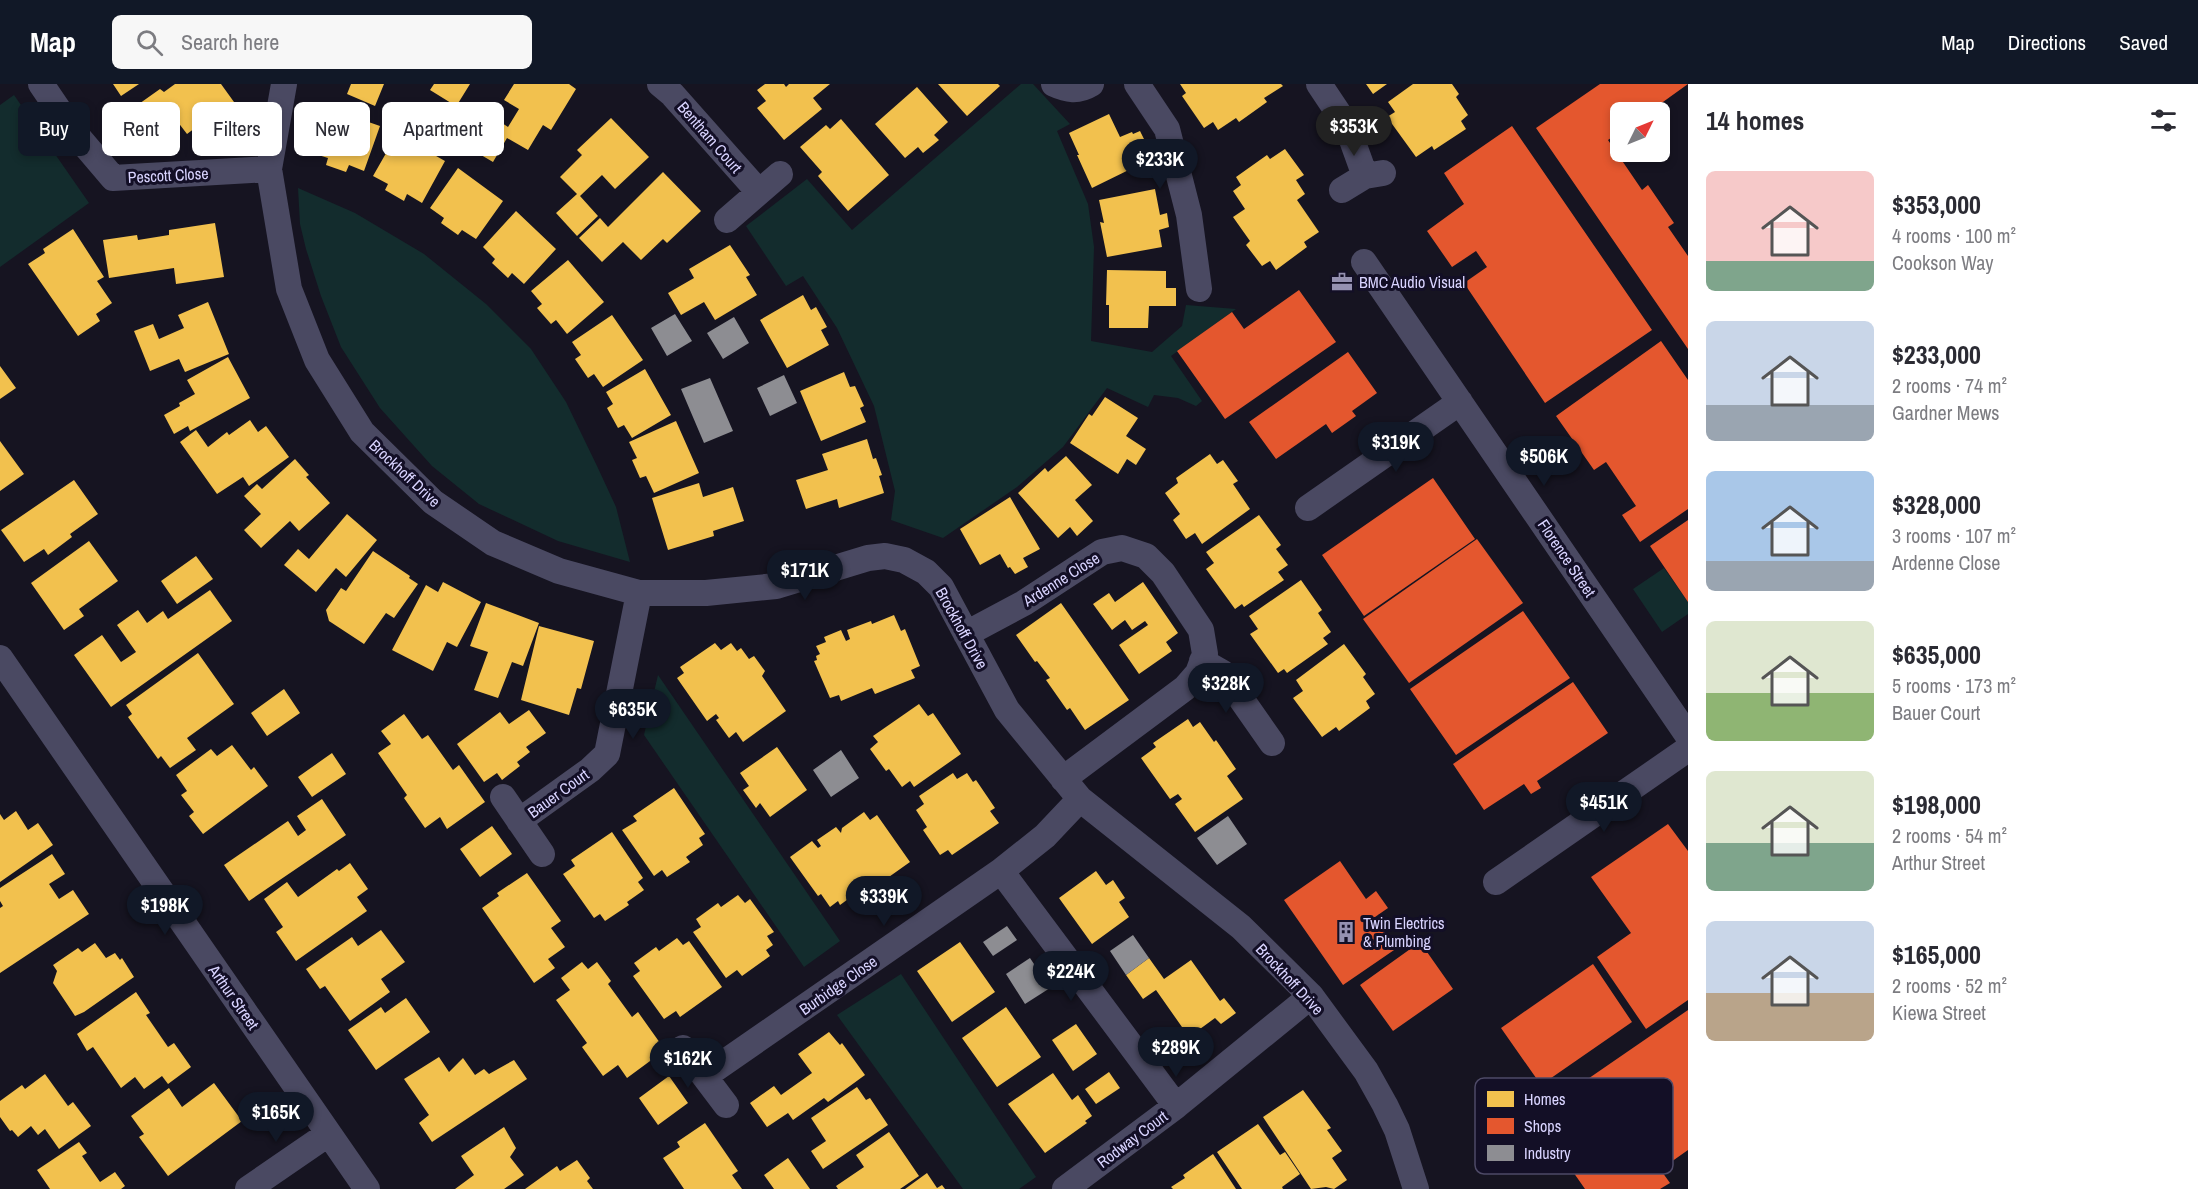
<!DOCTYPE html>
<meta charset="utf-8">
<style>
body{margin:0;font-family:"Archivo Narrow",sans-serif;background:#f7f7f7;color:#2b2b33;height:100vh;display:flex;flex-direction:column;font-size:22px;white-space:nowrap}
*{box-sizing:border-box;margin:0}
p{font-size:20px;color:#7c7c81}
.icon{flex:none;width:33px;height:33px;fill:none;stroke:currentColor;stroke-width:2;stroke-linecap:round;stroke-linejoin:round}
.map{position:relative;flex:1;overflow:hidden}
.side{display:flex;flex-direction:column;background:#fff;width:510px}
.side>*{flex:none}
.top-card{position:absolute;left:18px;top:18px;width:570px;height:54px;display:flex;gap:12px}
.needle{width:39px;rotate:47deg}
.tools{position:absolute;left:1610px;top:18px;display:grid;gap:12px}
.tools a{display:grid;place-items:center;width:60px;height:60px;border-radius:9px;background:#fff;box-shadow:0 3px 9px #0003;font-size:30px}
.price{position:absolute;translate:-50% -51px;padding:0 14px;border-radius:21px;background:#111827;color:#fff;font-size:20px;line-height:39px;filter:drop-shadow(0 2px 3px #0008)}
.price::after{content:'';position:absolute;left:50%;top:36px;width:18px;height:14px;margin-left:-9px;background:inherit;clip-path:polygon(0 0,100% 0,50% 100%)}
.price.current{background:#222;color:#fff}
ul{padding:0;list-style:none}
li{display:flex;align-items:center;gap:18px;height:150px;padding:0 18px}
li span{display:grid;place-items:center;flex:none;width:168px;height:120px;border-radius:9px;color:#555}
li>.icon{margin-inline-start:auto}
span .icon{width:72px;height:72px;fill:#fffc;stroke-width:1}
li b{font-size:26px}
h2{display:flex;justify-content:space-between;align-items:center;height:72px;padding:0 18px;font-size:26px}
.chip{padding:0 21px;border-radius:9px;background:#fff;box-shadow:0 3px 9px #0003;font-size:21px;line-height:54px}
.chip.current{background:#111827;color:#fff}
header{display:flex;align-items:center;gap:36px;box-sizing:border-box;height:84px;padding:0 30px;background:#111827;color:#fff}
header strong{font-size:28px}
nav{display:flex;gap:33px;margin-inline-start:auto;font-size:21px}
.search{width:420px;height:54px;background:#f7f7f7;display:flex;align-items:center;gap:15px;box-sizing:border-box;padding:0 21px;border-radius:9px;color:#7c7c81;font-size:22px}
main{display:flex;flex:1;min-height:0}
.map>svg:first-child{display:block}
</style>
<header>
<strong>Map</strong>
<div class="search"><svg class="icon" aria-label="search" viewBox="0 0 24 24"><circle cx="10" cy="10" r="6"/><path d="M15 15l6 6"/></svg>Search here</div>
<nav><a>Map</a><a>Directions</a><a>Saved</a></nav>
</header>
<main>
<div class="map">
<svg width="1688" height="1105" viewBox="0 0 1688 1105">
<rect width="100%" height="100%" fill="#161421"/>
<path fill="#132c2d" d="M1021,0H1033L1070,40L1057,47L1088,120L1094,163L1091,257L1152,268L1182,242L1186,221L1236,225L1171,272L1202,317L1196,322L1178,314L1154,311L1148,323L1107,304L1063,363L1017,403L943,454L891,436L895,407L874,322L837,244L803,192L786,202L746,142L807,95L852,146Z
M14,11L89,119L0,183V21Z
M298,104L355,129L424,170L486,220L531,265L566,318L597,382L616,423L630,478L558,457L479,420L432,382L380,324L341,263L321,212L306,165L300,140Z
M1664,484L1688,518V530L1662,548L1633,505Z
M658,591L840,857L804,883L644,651Z
M901,890L1036,1093L1019,1105H963L837,931Z"/>
<path fill="#f2c14e" d="M113,0H139L121,12Z
M175,0H221L234,18L221,28L225,33L204,48L199,41L187,50L174,33L154,47L136,22L160,5L164,8Z
M351,0H384L375,22L347,10Z
M434,0H470L457,21L477,35L461,59L436,43L451,19L430,6Z
M514,0H569L576,5L551,46L543,41L528,66L507,54L493,78L464,61L479,38L490,45L496,35L508,43L519,25L504,16Z
M765,0H784L786,3L789,0H830L813,14L822,25L784,56L757,24L766,17L757,6Z
M938,0H998L1000,2L967,32Z
M1180,0H1281L1283,2L1264,14L1267,18L1239,38L1236,34L1218,46L1213,38L1204,44L1182,12L1186,9Z
M1366,0H1387L1373,10Z
M1413,0H1452L1459,10L1456,13L1468,31L1461,37L1466,45L1434,66L1432,62L1416,73L1387,33L1395,28L1388,18Z
M917,3L948,38L934,51L939,56L923,69L918,63L905,74L875,40Z
M328,24L380,42L364,87L349,81L346,88L326,81L328,74L312,69Z
M1109,30L1120,53L1132,48L1133,50L1140,47L1147,61L1139,65L1145,78L1092,104L1077,71H1079L1069,49Z
M611,34L649,73L615,105L602,91L580,112L598,132L577,152L556,129L577,110L560,93L582,71L577,66Z
M841,35L889,91L848,127L818,92L822,88L800,63L826,41L830,45Z
M397,50L445,77L422,119L407,110L404,117L385,106L388,100L373,92Z
M1285,65L1304,91L1296,96L1305,110L1297,116L1319,148L1304,158L1307,163L1276,186L1270,177L1262,182L1246,161L1250,157L1233,133L1245,125L1233,107L1241,101L1236,93L1267,71L1270,75Z
M458,84L503,117L476,155L462,146L458,151L441,139L444,134L430,124Z
M663,88L701,127L667,159L663,155L641,176L623,158L602,178L579,154L600,134L608,143Z
M1155,105L1160,131L1167,129L1169,143L1159,146L1162,163L1107,173L1100,138L1104,139L1099,116Z
M516,127L556,165L524,200L512,189L508,194L492,179L495,175L483,163Z
M215,139L224,193L176,200L174,184L109,194L103,156L137,151L138,156L169,151V146Z
M73,145L104,193L97,197L112,219L96,230L100,237L78,252L28,180L45,169L43,165Z
M730,161L750,191L746,193L757,211L715,236L704,218L681,231L668,209L694,194L689,185Z
M568,176L604,218L567,250L556,236L551,240L537,224L542,220L531,207Z
M1107,186L1166,187V204H1176V222H1149L1148,244H1109V221H1106Z
M803,211L811,226L816,223L827,243L821,246L829,261L787,284L760,236Z
M208,218L229,270L185,288L179,275L150,287L134,247L153,240L159,255L184,244L178,231Z
M612,231L643,276L603,303L594,290L588,294L575,275L581,271L572,258Z
M228,273L250,314L190,347L188,342L174,350L164,331L180,322L179,319L195,310L187,296Z
M0,282L16,304L0,315Z
M645,285L671,331L632,354L624,341L618,344L607,324L613,320L606,308Z
M844,288L850,303L855,302L864,322L860,324L866,338L821,357L800,307Z
M1105,313L1138,334L1126,352L1146,365L1136,381L1127,375L1118,390L1070,359L1089,330L1092,332Z
M250,336L258,348L266,342L289,373L249,402L243,393L217,410L180,358L196,346L208,363L227,348L229,351Z
M676,337L699,389L654,409L646,392L640,394L632,376L637,374L629,358Z
M867,355L873,375L876,374L882,391L879,392L884,409L839,424L837,415L806,425L796,396L828,386L822,370Z
M0,357L24,390L0,407Z
M1210,370L1217,380L1223,376L1238,397L1233,400L1250,425L1202,460L1195,449L1186,455L1173,436L1180,430L1165,409L1178,399L1176,394Z
M1066,372L1092,401L1075,416L1093,437L1077,452L1070,443L1058,454L1018,409L1045,384L1048,388Z
M295,375L309,391L306,393L330,419L299,447L290,437L261,464L244,446L261,430L244,412L257,400L262,405Z
M74,396L98,430L70,450L72,453L48,471L44,465L24,478L1,446Z
M699,399L703,413L733,403L744,437L713,447L714,452L668,466L652,414Z
M1010,413L1040,465L1023,474L1028,483L1015,490L1010,483L1008,484L1000,470L980,481L960,445Z
M347,430L377,456L346,493L336,484L316,508L284,481L298,465L309,475Z
M1259,431L1281,461L1276,465L1288,481L1278,488L1284,496L1244,523L1242,520L1235,525L1206,485L1214,479L1206,468Z
M89,457L118,497L79,525L84,532L64,546L31,499Z
M373,467L410,492L409,494L418,500L394,534L386,529L364,560L329,537L326,526L341,504L346,507Z
M196,472L213,495L177,520L161,497Z
M1301,496L1322,526L1318,529L1331,548L1323,554L1328,560L1287,589L1284,585L1278,589L1250,550L1258,545L1249,532Z
M443,498L481,518L457,563L447,558L433,587L392,566L426,501L438,508Z
M1143,498L1178,549L1166,558L1172,567L1139,590L1119,561L1148,541L1145,537L1132,546L1125,536L1112,546L1093,520L1109,509L1115,518Z
M210,506L232,537L111,623L74,571L102,551L121,578L136,568L117,541L138,526L147,539L163,527L168,535Z
M486,519L539,539L523,582L512,578L498,614L474,606L488,568L470,562Z
M1061,519L1129,616L1085,646L1070,624L1067,626L1046,596L1050,594L1037,577L1035,578L1016,551Z
M894,531L901,547L905,545L920,582L911,586L915,594L875,610L872,604L841,617L839,611L830,614L814,577L817,576L816,572L820,570L816,562L826,558L824,553L841,546L846,557L850,555L847,546L871,537L872,540Z
M539,542L594,557L581,605L577,604L569,631L521,616Z
M715,559L721,566L731,559L737,567L741,564L749,575L754,572L765,587L762,592L786,627L743,658L736,648L729,654L716,636L719,634L716,630L707,637L677,594L684,589L680,583Z
M1344,560L1366,590L1363,593L1375,610L1366,617L1370,624L1339,647L1336,643L1322,653L1293,614L1303,607L1296,596Z
M198,569L234,620L187,654L196,666L170,684L161,672L158,675L128,633L132,630L126,621Z
M284,605L300,629L267,652L251,629Z
M919,620L928,632L933,629L961,670L914,703L910,697L902,703L889,685L886,687L870,665L878,658L873,652Z
M529,626L546,649L526,663L530,668L517,678L520,682L502,696L497,689L484,698L457,660L500,628L509,640Z
M404,630L422,655L428,651L453,686L459,681L485,718L447,745L440,733L425,744L404,714L407,711L378,669L391,660L381,647Z
M1188,635L1193,643L1200,638L1214,658L1216,656L1236,685L1227,692L1243,715L1195,748L1175,720L1182,715L1178,710L1170,715L1141,674L1156,663L1153,659Z
M232,661L251,686L254,683L268,702L203,750L189,732L194,728L181,711L187,707L176,691L211,665L217,672Z
M777,663L807,706L770,733L760,719L756,724L743,706L749,702L740,689Z
M332,669L346,690L312,713L298,693Z
M953,689L957,695L967,689L973,698L976,696L995,724L990,727L999,739L952,771L948,766L940,771L923,746L927,743L916,726L924,720L919,712Z
M674,704L705,750L699,754L703,761L686,773L690,778L667,793L662,786L654,792L622,746L637,737L633,732Z
M322,715L346,751L249,817L224,781L288,737L298,752L306,746L297,732Z
M16,727L28,746L38,739L53,761L0,798V730L4,736Z
M864,728L870,736L877,731L910,778L879,800L874,793L870,796L874,803L855,817L851,813L840,821L838,817L830,823L821,810L818,812L790,773L812,757L818,764L821,762L817,756L836,743L841,749L842,744Z
M492,742L512,770L480,793L460,765Z
M612,748L643,794L638,798L644,806L627,818L629,821L605,837L600,830L594,834L563,790L575,782L571,776Z
M52,770L65,790L49,800L59,815L73,806L89,830L0,889V824L3,822L0,817V804Z
M350,779L368,805L357,813L367,827L296,877L276,848L283,843L264,815L287,798L298,813L337,785L339,787Z
M1096,787L1106,801L1113,796L1125,814L1119,818L1129,833L1092,860L1059,814Z
M527,789L561,837L551,844L565,863L548,875L555,884L534,899L482,824L499,812L497,809Z
M738,811L745,819L750,815L774,848L767,852L773,861L766,866L770,872L742,892L737,886L726,894L693,848L701,843L696,835L718,819L721,823Z
M381,846L405,878L381,895L390,908L350,937L325,902L320,905L306,885L352,853L358,862Z
M677,854L683,861L689,857L722,903L680,933L676,927L664,935L633,892L640,887L634,879L656,863L659,867Z
M960,858L995,908L952,938L917,887Z
M95,859L106,874L115,869L120,876L122,874L134,893L84,928L75,932L53,899L57,887L53,881L78,864L82,868Z
M1149,874L1164,895L1191,876L1220,917L1224,914L1236,929L1221,940L1215,934L1189,953L1156,906L1143,915L1126,891Z
M582,878L588,885L597,878L611,897L608,900L632,933L638,928L665,966L627,994L618,981L603,992L582,963L587,959L556,916L570,906L561,894Z
M136,908L150,929L146,931L168,963L174,959L191,983L168,1000L162,992L144,1005L135,993L121,1004L93,963L87,967L77,950Z
M406,914L430,948L376,986L348,946L381,923L385,929Z
M1006,923L1041,973L997,1003L962,954Z
M1076,940L1097,970L1073,987L1052,956Z
M829,948L840,961L842,959L865,991L828,1018L824,1014L793,1036L788,1029L767,1043L750,1019L774,1002L781,1011L812,989L798,970Z
M439,973L449,988L463,974L475,991L484,985L489,990L514,976L527,995L432,1058L419,1039L429,1031L404,995Z
M1109,988L1120,1004L1096,1020L1085,1005Z
M1053,989L1072,1016L1078,1011L1092,1032L1085,1037L1087,1039L1045,1069L1008,1020Z
M45,990L68,1022L73,1018L91,1042L59,1065L45,1045L38,1051L31,1042L18,1053L12,1046L10,1047L0,1033V1017L22,1001L25,1005Z
M669,992L688,1019L658,1041L639,1014Z
M214,999L242,1037L168,1092L139,1053L144,1050L131,1032L169,1004L182,1023Z
M857,1003L866,1016L870,1014L888,1041L823,1085L811,1067L826,1057L811,1034Z
M1303,1006L1331,1044L1327,1046L1342,1067L1332,1074L1347,1096L1334,1105L1326,1103L1311,1105L1263,1033Z
M705,1039L738,1087L732,1091L742,1105H684L663,1074L680,1063L677,1058Z
M1258,1040L1280,1071L1285,1068L1300,1090L1282,1103L1283,1105H1242L1217,1068Z
M504,1043L516,1064L510,1073L524,1091L504,1105H455L474,1091L461,1072Z
M889,1048L919,1092L900,1105H838L836,1102L864,1083L856,1071Z
M79,1058L87,1069L82,1072L100,1098L115,1088L125,1102L121,1105H50L37,1086Z
M1213,1070L1236,1105H1173L1171,1103L1185,1094L1183,1091Z
M788,1074L810,1105H774L764,1091Z
M577,1076L590,1094L587,1097L593,1105H525L557,1082L560,1087Z
M927,1089L937,1104L942,1101L945,1105H905Z"/>
<path fill="#e4572e" d="M1600,0H1688L1649,28H1620V48L1608,56L1642,106L1648,101L1674,139L1668,143L1688,172V265L1536,44Z
M1512,42L1652,246L1545,319L1464,199L1487,183L1476,167L1452,183L1427,147L1464,120L1444,89Z
M1299,206L1336,258L1225,335L1177,267L1232,228L1244,245Z
M1661,257L1688,296V425L1640,458L1622,431L1636,422L1606,378L1594,386L1556,332Z
M1348,268L1377,309L1352,327L1356,332L1332,349L1326,340L1276,375L1249,338Z
M1433,394L1475,455L1364,532L1322,471Z
M1688,436V518L1650,462Z
M1477,455L1523,519L1409,599L1363,535Z
M1523,527L1570,594L1456,671L1410,605Z
M1573,598L1608,649L1537,697L1541,704L1531,710L1524,700L1484,726L1453,680Z
M1668,740L1688,767V916L1646,945L1597,873L1631,849L1591,793Z
M1340,777L1366,815L1376,807L1388,824L1375,833L1397,864L1343,901L1284,816Z
M1420,858L1453,905L1393,947L1360,901Z
M1593,880L1632,938L1541,1001L1501,944Z
M1688,926V1066L1671,1078L1660,1062L1654,1065L1651,1061L1645,1064L1670,1099L1660,1105H1585L1534,1032Z"/>
<path fill="#8d8d92" d="M675,230L692,257L667,272L651,244Z
M734,233L749,259L723,275L707,249Z
M784,291L797,319L770,332L757,304Z
M710,294L733,347L704,359L681,305Z
M841,666L859,694L831,713L813,686Z
M1228,732L1247,760L1217,781L1197,754Z
M1007,842L1017,856L993,872L983,858Z
M1133,851L1149,874L1126,891L1110,867Z
M1030,874L1050,904L1025,920L1006,890Z"/>
<g fill="none" stroke-linecap="round" stroke-linejoin="round">
<path stroke="#4a4962" stroke-width="26" d="M41,0L73,47L113,94L269,85
M284,0L269,85L289,205L317,276L362,348L433,418L493,459L559,487L639,509H706L776,502L868,474L885,472L904,476L926,488L941,503L1007,626L1080,715L1241,843L1311,912L1366,987L1385,1021L1397,1046L1416,1105
M660,0L672,10L759,108
M1054,0C1067,6 1078,8 1091,0
M1137,0L1167,45L1189,131L1199,205
M1319,0L1347,42L1365,92
M1342,106L1365,92L1383,89
M727,136L780,90
M1364,178L1688,652
M1308,424L1460,318
M966,550L1024,519L1102,468L1122,464L1146,472L1163,489L1201,546L1205,570L1198,589L1185,604L1063,695
M0,574L367,1105
M1202,577L1223,589L1272,659
M503,713L542,770
M519,737L590,686L607,670L639,509
M1001,787L1176,1022
M1496,798L1688,665
M683,964L726,1021
M705,992L1001,787L1045,752L1080,715
M248,1105L328,1050
M1065,1105L1176,1022L1311,912"/>
</g>
<defs>
<symbol id="office-bare" viewBox="-9 -9 18 18"><path d="M-6-3h4V-5.5h4V-3h4V5H-6ZM-1-4.5V-3h2v-1.5ZM-6 0V1H6V0Z" fill="#9591b1" stroke="#130f26" stroke-width="2.5" paint-order="stroke"/></symbol>
<symbol id="building-bare" viewBox="-9 -9 18 18"><path d="M-4-6H4V6H1V3H-1V6H-4ZM-2.5-4.3h1.7v1.8h-1.7ZM.8-4.3h1.7v1.8H.8ZM-2.5-1h1.7V.8h-1.7ZM.8-1h1.7V.8H.8Z" fill="#9591b1" stroke="#130f26" stroke-width="2.5" paint-order="stroke"/></symbol>
</defs>
<g fill-rule="evenodd">
<use href="#office-bare" x="1327" y="183" width="30" height="30"/>
<use href="#building-bare" x="1331" y="833" width="30" height="30"/>
</g>
<g text-anchor="middle" dominant-baseline="central" stroke-width="6" stroke-linejoin="round" paint-order="stroke">
<g font-size="16" fill="#d9d4ff" stroke="#130f26">
<text transform="translate(710 53) rotate(49)">Bentham Court</text>
<text transform="translate(168 91) rotate(-3)">Pescott Close</text>
<text transform="translate(405 389) rotate(43)">Brockhoff Drive</text>
<text transform="translate(1567 474) rotate(56)">Florence Street</text>
<text transform="translate(1061 495) rotate(-32)">Ardenne Close</text>
<text transform="translate(962 544) rotate(61)">Brockhoff Drive</text>
<text transform="translate(558 709) rotate(-36)">Bauer Court</text>
<text transform="translate(1290 895) rotate(47)">Brockhoff Drive</text>
<text transform="translate(838 901) rotate(-35)">Burbidge Close</text>
<text transform="translate(234 913) rotate(55)">Arthur Street</text>
<text transform="translate(1132 1055) rotate(-37)">Rodway Court</text>
</g>
<g font-size="16" fill="#d9d4ff" stroke="#130f26" text-anchor="start">
<text x="1359" y="198">BMC Audio Visual</text>
<text x="1363" y="839">Twin Electrics<tspan x="1363" dy="18">&amp; Plumbing</tspan></text>
</g>
</g>
<rect x="1475" y="994" width="198" height="96" rx="9" fill="#130f26" stroke="#4e4a67" stroke-width="1.5"/>
<rect x="1487" y="1007" width="27" height="16" fill="#f2c14e"/>
<rect x="1487" y="1034" width="27" height="16" fill="#e4572e"/>
<rect x="1487" y="1061" width="27" height="16" fill="#8d8d92"/>
<g font-size="16" fill="#d9d4ff">
<text x="1524" y="1021">Homes</text>
<text x="1524" y="1048">Shops</text>
<text x="1524" y="1075">Industry</text>
</g>
</svg>
<div class="tools">
<a><svg class="needle" viewBox="-14 -14 28 28"><path d="M0-13l5 13h-10z" fill="#e53935"/><path d="M0 13l5-13h-10z" fill="#7c7c81"/></svg></a>
</div>
<b class="price current" style="left:1354px;top:73px">$353K</b>
<b class="price" style="left:1160px;top:106px">$233K</b>
<b class="price" style="left:1396px;top:389px">$319K</b>
<b class="price" style="left:1544px;top:403px">$506K</b>
<b class="price" style="left:805px;top:517px">$171K</b>
<b class="price" style="left:1226px;top:630px">$328K</b>
<b class="price" style="left:633px;top:656px">$635K</b>
<b class="price" style="left:1604px;top:749px">$451K</b>
<b class="price" style="left:884px;top:843px">$339K</b>
<b class="price" style="left:165px;top:852px">$198K</b>
<b class="price" style="left:1071px;top:918px">$224K</b>
<b class="price" style="left:1176px;top:994px">$289K</b>
<b class="price" style="left:688px;top:1005px">$162K</b>
<b class="price" style="left:276px;top:1059px">$165K</b>
<div class="top-card">
<a class="chip current">Buy</a>
<a class="chip">Rent</a>
<a class="chip">Filters</a>
<a class="chip">New</a>
<a class="chip">Apartment</a>
</div>
</div>
<section class="side">
<h2>14 homes<svg class="icon" aria-label="filters" viewBox="0 0 24 24"><path d="M4 7h16M4 17h16"/><circle cx="9" cy="7" r="2"/><circle cx="15" cy="17" r="2"/></svg></h2>
<ul>
<li><span style="background:linear-gradient(#f6c9c9 75%,#7fa58c 0)"><svg class="icon" aria-label="home" viewBox="0 0 24 24"><path d="M3 11l9-7 9 7M6 9v11h12V9"/></svg></span><div><b>$353,000</b><p>4 rooms · 100 m²</p><p>Cookson Way</p></div></li>
<li><span style="background:linear-gradient(#c9d6e8 70%,#9aa5b1 0)"><svg class="icon" aria-label="home" viewBox="0 0 24 24"><path d="M3 11l9-7 9 7M6 9v11h12V9"/></svg></span><div><b>$233,000</b><p>2 rooms · 74 m²</p><p>Gardner Mews</p></div></li>
<li><span style="background:linear-gradient(#a9c7e8 75%,#9aa5b1 0)"><svg class="icon" aria-label="home" viewBox="0 0 24 24"><path d="M3 11l9-7 9 7M6 9v11h12V9"/></svg></span><div><b>$328,000</b><p>3 rooms · 107 m²</p><p>Ardenne Close</p></div></li>
<li><span style="background:linear-gradient(#dfe7d0 60%,#8fb573 0)"><svg class="icon" aria-label="home" viewBox="0 0 24 24"><path d="M3 11l9-7 9 7M6 9v11h12V9"/></svg></span><div><b>$635,000</b><p>5 rooms · 173 m²</p><p>Bauer Court</p></div></li>
<li><span style="background:linear-gradient(#dfe7d0 60%,#7fa58c 0)"><svg class="icon" aria-label="home" viewBox="0 0 24 24"><path d="M3 11l9-7 9 7M6 9v11h12V9"/></svg></span><div><b>$198,000</b><p>2 rooms · 54 m²</p><p>Arthur Street</p></div></li>
<li><span style="background:linear-gradient(#c9d6e8 60%,#b9a48a 0)"><svg class="icon" aria-label="home" viewBox="0 0 24 24"><path d="M3 11l9-7 9 7M6 9v11h12V9"/></svg></span><div><b>$165,000</b><p>2 rooms · 52 m²</p><p>Kiewa Street</p></div></li>
</ul>
</section>
</main>
